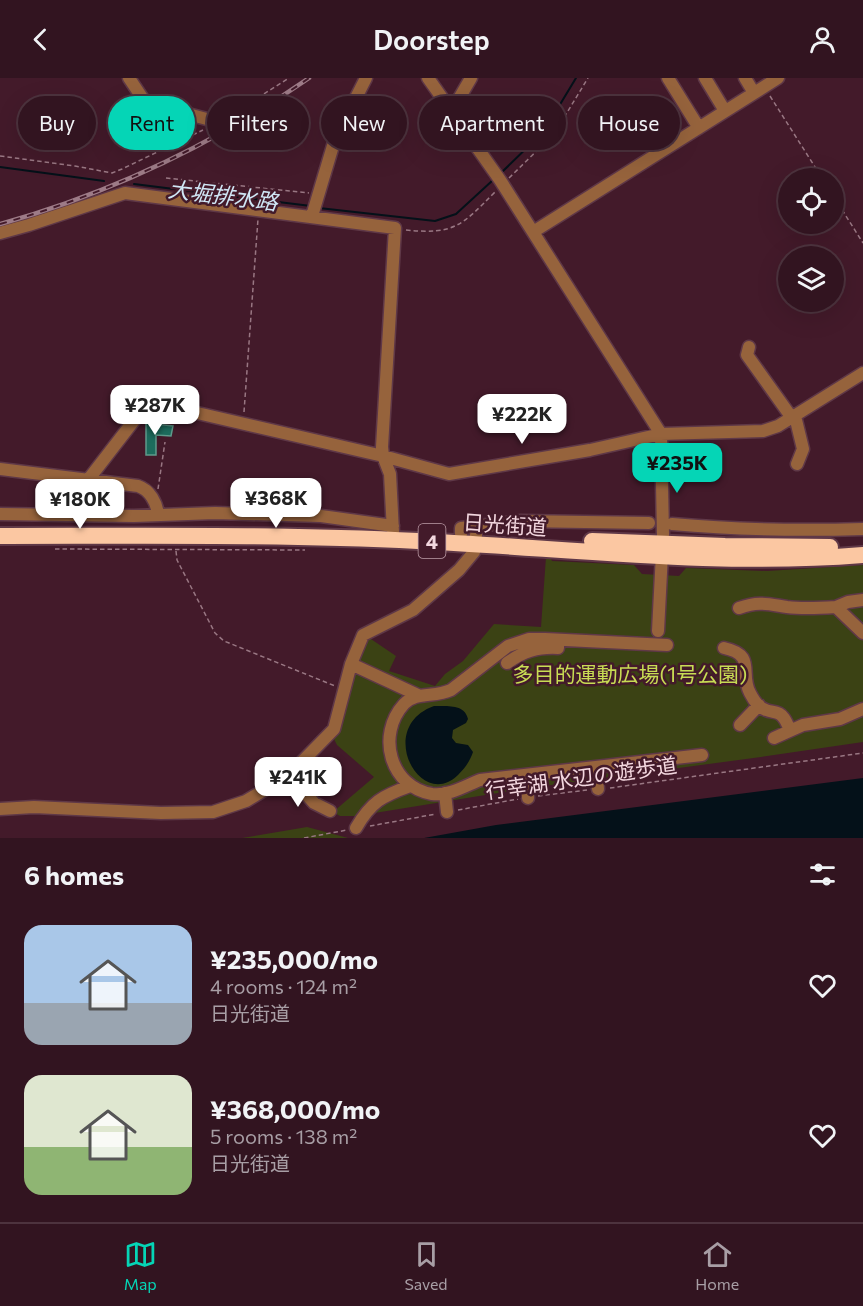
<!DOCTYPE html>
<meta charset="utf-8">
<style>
body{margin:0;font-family:Commissioner,"Noto Sans JP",sans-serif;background:#3a1d29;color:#f1f3f6;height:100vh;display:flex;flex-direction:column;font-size:22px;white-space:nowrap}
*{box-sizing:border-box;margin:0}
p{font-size:20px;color:#a89ea5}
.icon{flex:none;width:33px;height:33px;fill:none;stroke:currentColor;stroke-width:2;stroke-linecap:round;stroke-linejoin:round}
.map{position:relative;height:760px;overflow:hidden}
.details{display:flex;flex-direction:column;background:#321420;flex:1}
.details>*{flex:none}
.banner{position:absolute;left:18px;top:18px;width:828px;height:54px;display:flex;gap:12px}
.controls{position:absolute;left:778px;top:90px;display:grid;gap:12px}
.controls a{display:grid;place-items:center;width:66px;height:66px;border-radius:50%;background:#321420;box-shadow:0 6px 24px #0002,0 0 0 2px #4d333e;font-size:30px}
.price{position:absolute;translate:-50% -51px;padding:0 14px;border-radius:12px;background:#fff;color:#222;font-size:20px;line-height:39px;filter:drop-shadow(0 2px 3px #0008)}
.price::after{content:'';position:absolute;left:50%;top:36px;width:18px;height:14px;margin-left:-9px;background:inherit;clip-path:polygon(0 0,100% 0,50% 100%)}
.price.on{background:#05d5b6;color:#111}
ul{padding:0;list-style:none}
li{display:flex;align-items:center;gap:18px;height:150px;padding:0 24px}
li span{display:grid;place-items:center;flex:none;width:168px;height:120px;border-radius:18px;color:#555}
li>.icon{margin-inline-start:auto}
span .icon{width:72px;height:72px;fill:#fffc;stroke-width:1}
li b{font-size:26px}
h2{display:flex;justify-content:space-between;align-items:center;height:72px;padding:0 24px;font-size:26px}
.chip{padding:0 21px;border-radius:27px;background:#321420;box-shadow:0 6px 24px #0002,0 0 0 2px #4d333e;font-size:21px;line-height:54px}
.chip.on{background:#05d5b6;color:#111}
header{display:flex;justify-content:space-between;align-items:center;height:78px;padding:0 24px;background:#321420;font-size:27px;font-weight:600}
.tab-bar{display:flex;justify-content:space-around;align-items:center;height:84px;border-top:2px solid #4d333e;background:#321420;font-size:16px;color:#a89ea5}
.tab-bar a{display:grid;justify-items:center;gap:3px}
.tab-bar .on{color:#05d5b6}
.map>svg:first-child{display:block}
</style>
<header><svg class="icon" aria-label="back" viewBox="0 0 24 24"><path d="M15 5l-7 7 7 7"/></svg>Doorstep<svg class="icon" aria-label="person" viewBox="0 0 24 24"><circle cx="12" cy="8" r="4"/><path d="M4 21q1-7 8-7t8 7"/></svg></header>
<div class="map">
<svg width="863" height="760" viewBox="0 0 863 760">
<rect width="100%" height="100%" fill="#431a2a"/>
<path fill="#3b4214" d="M546,479H550L552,483L634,487L642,496L679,498L686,490L767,493L863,487V664L761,679L529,710L356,738H340L333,734L374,699L337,667L334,661L352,591L368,559L396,578L389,593L435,608L445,596L463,583L494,546L541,549Z
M307,749L348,760H242Z"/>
<path fill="#041119" d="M434,628C447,628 465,626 468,641L466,645L453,652L452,660L456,665L468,667L473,674C470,683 465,690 458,697C420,734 375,649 434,628Z
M863,700V760H424L496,747Z"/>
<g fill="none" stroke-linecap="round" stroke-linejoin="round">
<path stroke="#041119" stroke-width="2" d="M0,89L104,103
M501,95L537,60L550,43L576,0
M134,106L311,128
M319,130L435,143L456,136L493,102"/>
</g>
<path fill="#1d6c5d" stroke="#5f9b8c" stroke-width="1.5" d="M146,345L173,348L171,358L156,357V377H146Z"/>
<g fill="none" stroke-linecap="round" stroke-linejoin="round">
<defs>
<path id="minor" d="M129,0L143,21L150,26L218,44
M428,0L500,102L661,356L663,456L658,553
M668,0L699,50
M705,0L725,33
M745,0L754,15
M448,28L457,24L471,0
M312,138L335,61L366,0
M533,154L778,0
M0,155L29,147L125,115L395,150L382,369L383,378L390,396L393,454
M749,269L747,277L792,340
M795,338L803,371L797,386
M0,391L138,408C150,412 157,425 158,437
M88,402L146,327L154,325L383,378L449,396L590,372L661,356L763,353L778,348L863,295
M0,436L134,438L215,435L321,438L393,448
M672,446C738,452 797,453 863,451
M461,456V450L521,443L649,445
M836,529L848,524L863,522
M739,530C759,523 767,526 787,529C803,531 820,530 836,529L863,555
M667,567L545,561H529L508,568L451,612C434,620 416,613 404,626C376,657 390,709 432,716C449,718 465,708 480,702L702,677
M724,570C757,577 739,595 750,615C753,621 759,630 766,632C772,635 778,632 783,639C786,642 788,648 790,652
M507,585C524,573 537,569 558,570V563
M351,586L420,618
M740,647L759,627
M774,660L803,647L840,641L863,631
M596,689L598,711
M289,697L314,725L330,733
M526,697L528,720
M445,715L447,734
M0,731L34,729L161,735L213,734L246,723L289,697L334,651L351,586L363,557L413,532L459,492L474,474L476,457
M356,750C371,724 382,718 410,708"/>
<path id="highway" d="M0,458C139,458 279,456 418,463C567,470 714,489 863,477
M592,463L725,468L830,469"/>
</defs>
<use href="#minor" stroke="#5f3847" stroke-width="15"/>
<use href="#highway" stroke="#5f3847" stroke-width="20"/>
<path stroke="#997783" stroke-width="1.5" stroke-dasharray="4.5 3" stroke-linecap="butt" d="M770,18L822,100
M226,40L289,0
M0,78L75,88L112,95L122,91L203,52
M166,100L309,115
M509,100L554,56L588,0
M834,119L863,165
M406,152C455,157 462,147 495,114
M244,334L258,141
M158,411L165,364
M55,471L305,472
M176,473L177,482L215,555L224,563L335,608
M610,710L863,675
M538,718L587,712
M458,732L518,721
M370,748L436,736
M304,760L347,752"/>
<use href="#minor" stroke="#96633c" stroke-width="12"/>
<use href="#highway" stroke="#fbc7a2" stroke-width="16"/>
<defs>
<path id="rail" d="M0,146C111,115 214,66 309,0"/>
</defs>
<use href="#rail" stroke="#9d7b87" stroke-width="4.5"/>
<use href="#rail" stroke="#431a2a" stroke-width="2" stroke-dasharray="7" stroke-linecap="butt"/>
</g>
<g text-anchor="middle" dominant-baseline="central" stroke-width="5" stroke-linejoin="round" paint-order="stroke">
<rect fill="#431a2a" stroke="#be9ea9" stroke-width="1.5" x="418.5" y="446" width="27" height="34" rx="4.5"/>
<g font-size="20" font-weight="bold" fill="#f3d7df">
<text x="432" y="463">4</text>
</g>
<g font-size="21" fill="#f3d7df" stroke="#431a2a">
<text transform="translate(505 446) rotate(4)">日光街道</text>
<text transform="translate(581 699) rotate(-8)">行幸湖 水辺の遊歩道</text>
</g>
<g font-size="21" fill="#c8dc54" stroke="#431a2a">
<text x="630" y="595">多目的運動広場(1号公園)</text>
</g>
<g font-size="22" font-style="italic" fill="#d0e7f6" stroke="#431a2a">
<text transform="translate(223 117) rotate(7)">大堀排水路</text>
</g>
</g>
</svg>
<div class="controls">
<a><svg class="icon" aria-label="locate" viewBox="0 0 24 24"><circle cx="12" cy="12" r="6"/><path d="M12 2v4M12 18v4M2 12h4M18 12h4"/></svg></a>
<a><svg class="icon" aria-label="layers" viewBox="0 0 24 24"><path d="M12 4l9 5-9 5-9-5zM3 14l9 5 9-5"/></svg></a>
</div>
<b class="price" style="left:155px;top:358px">¥287K</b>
<b class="price" style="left:522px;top:367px">¥222K</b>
<b class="price on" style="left:677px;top:416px">¥235K</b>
<b class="price" style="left:276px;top:451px">¥368K</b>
<b class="price" style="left:80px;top:452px">¥180K</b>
<b class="price" style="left:298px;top:730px">¥241K</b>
<div class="banner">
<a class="chip">Buy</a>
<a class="chip on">Rent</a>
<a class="chip">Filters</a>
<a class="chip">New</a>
<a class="chip">Apartment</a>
<a class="chip">House</a>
</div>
</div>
<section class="details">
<h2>6 homes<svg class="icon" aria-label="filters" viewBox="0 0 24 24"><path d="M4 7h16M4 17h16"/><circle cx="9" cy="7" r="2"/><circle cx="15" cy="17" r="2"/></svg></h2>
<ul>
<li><span style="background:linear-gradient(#a9c7e8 65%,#9aa5b1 0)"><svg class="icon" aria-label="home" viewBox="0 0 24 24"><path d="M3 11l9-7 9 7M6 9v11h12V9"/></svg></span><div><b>¥235,000/mo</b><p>4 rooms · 124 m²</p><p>日光街道</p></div><svg class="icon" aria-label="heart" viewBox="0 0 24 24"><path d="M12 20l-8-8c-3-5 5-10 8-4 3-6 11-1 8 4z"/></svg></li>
<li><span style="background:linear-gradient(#dfe7d0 60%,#8fb573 0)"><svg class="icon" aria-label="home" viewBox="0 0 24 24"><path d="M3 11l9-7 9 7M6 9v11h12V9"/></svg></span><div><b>¥368,000/mo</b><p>5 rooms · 138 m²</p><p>日光街道</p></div><svg class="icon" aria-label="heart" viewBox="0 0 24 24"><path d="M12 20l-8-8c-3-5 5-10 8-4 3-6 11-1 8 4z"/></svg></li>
</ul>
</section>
<nav class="tab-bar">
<a class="on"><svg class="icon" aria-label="map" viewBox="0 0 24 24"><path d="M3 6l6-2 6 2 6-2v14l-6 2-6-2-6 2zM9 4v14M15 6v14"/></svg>Map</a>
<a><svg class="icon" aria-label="saved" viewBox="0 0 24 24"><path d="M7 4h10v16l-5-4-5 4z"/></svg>Saved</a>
<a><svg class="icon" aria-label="home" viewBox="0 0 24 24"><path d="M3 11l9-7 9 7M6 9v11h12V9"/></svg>Home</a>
</nav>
